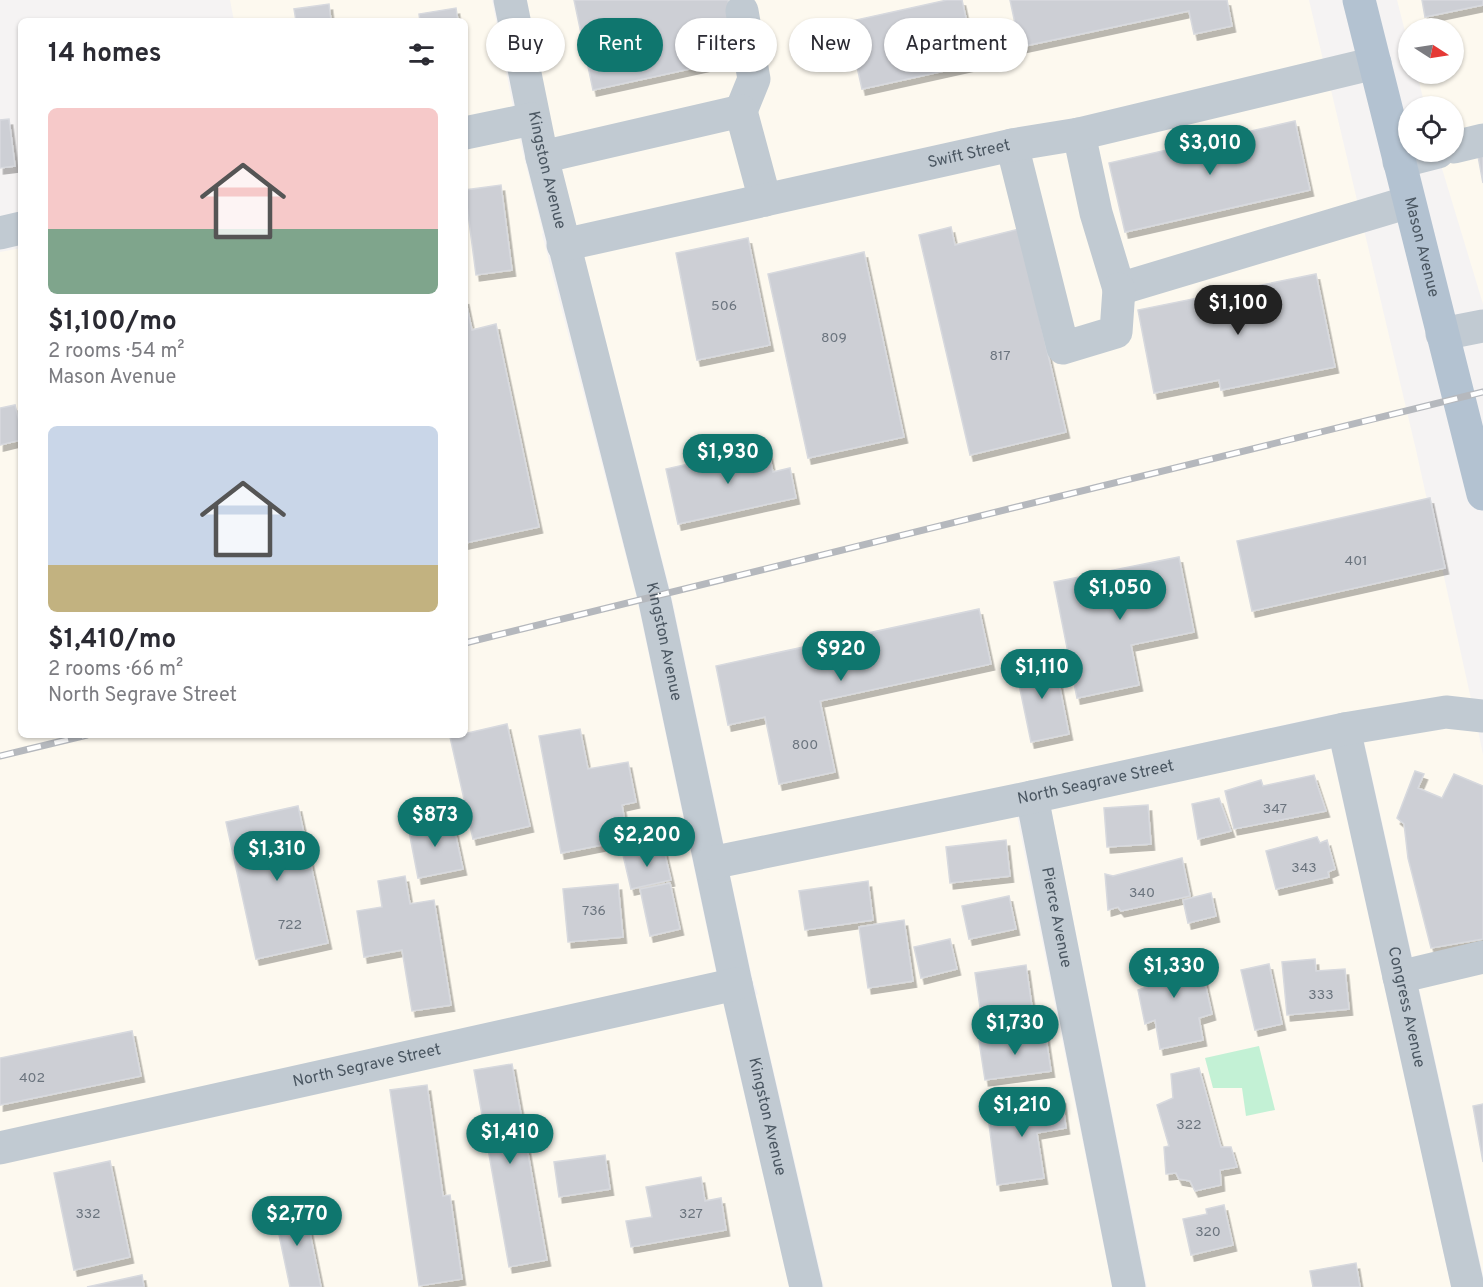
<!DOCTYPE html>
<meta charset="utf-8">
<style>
body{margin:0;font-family:Overpass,sans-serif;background:#f2f2f3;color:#2b2b33;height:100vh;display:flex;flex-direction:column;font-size:22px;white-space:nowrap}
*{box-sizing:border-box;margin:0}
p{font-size:20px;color:#7c7c81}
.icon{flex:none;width:33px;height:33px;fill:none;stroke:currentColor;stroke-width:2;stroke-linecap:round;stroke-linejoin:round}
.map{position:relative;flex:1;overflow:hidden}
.details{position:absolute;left:18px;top:18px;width:450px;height:720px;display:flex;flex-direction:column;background:#fff;border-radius:9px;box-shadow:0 2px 4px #0004}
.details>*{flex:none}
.banner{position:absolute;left:486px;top:18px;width:570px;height:54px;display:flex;gap:12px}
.needle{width:39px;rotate:102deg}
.fabs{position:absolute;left:1398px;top:18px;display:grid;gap:12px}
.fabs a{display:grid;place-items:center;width:66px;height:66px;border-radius:50%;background:#fff;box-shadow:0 2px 4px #0004;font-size:30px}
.price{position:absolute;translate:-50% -51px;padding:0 14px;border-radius:21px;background:#0f766e;color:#fff;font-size:20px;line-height:39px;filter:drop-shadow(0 2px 3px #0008)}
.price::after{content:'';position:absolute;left:50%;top:36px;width:18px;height:14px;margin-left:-9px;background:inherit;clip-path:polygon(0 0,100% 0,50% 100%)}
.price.on{background:#222;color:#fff}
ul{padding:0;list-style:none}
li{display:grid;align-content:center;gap:12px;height:318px;padding:0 30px}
li span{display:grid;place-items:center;height:186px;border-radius:9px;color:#555}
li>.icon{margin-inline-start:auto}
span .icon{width:108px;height:108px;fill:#fffc;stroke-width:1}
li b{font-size:26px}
h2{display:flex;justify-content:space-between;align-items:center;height:72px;padding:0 30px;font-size:26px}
.chip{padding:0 21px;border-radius:27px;background:#fff;box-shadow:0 2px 4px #0004;font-size:21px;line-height:54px}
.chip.on{background:#0f766e;color:#fff}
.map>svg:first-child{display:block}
</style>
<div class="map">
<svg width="1483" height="1287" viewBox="0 0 1483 1287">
<defs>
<filter id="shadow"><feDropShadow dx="3.5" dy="6" stdDeviation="0" flood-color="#0004"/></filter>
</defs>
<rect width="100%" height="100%" fill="#f5f3f3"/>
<path fill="#fdf9ef" d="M230,0H492L513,107L465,117V21H234Z
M527,0H1309L1323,60L1075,119L576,226L549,116Z
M1397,0H1483V304L1437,152H1454V106H1425L1417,74H1454V28H1408V43Z
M1331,90L1416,450L1471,699L1442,697L1324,716L1027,782L1012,784V785L724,845L671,594L584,256Z
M519,137L543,233L542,234L637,599L716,972L0,1132V252L21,248V735H465V149Z
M1448,727L1478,730L1483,755V1275L1364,741Z
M1331,748L1451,1287H1147L1051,809Z
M1017,816L1112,1287H824L756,995L758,994L753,981L730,875Z
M723,1003L789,1287H0V1164Z"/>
<path fill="#c3f1d5" d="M1259,1046L1275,1110L1246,1116L1242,1088H1213L1205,1058Z"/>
<path fill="#cdcfd5" stroke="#d7d9de" stroke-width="1.5" filter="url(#shadow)" d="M574,0H728L740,58L593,90Z
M947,0H962L976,64L862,89L847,22Z
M1010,0H1227L1232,26L1194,34L1189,11L1020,47Z
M1422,0H1483V5L1425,17Z
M329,4L331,21H296L294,9Z
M456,8L458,21H420L419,14Z
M9,119L15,166L0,168V120Z
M1295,121L1310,190L1125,232L1109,163Z
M1483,155V183L1478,156Z
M501,185L512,270L476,275L465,190Z
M951,227L955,245L1019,229L1066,432L970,455L919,235Z
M748,238L770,345L697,360L676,253Z
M864,252L904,437L808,458L768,274Z
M1316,274L1335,367L1221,390L1219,380L1154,393L1138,310Z
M465,298L472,330L496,324L539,527L465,543Z
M15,405L21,429V440L0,445V408Z
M767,446L773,472L790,468L796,498L678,524L666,469Z
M1430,498L1445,568L1252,611L1237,541Z
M1179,557L1194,632L1131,645L1139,685L1077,698L1054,582Z
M979,609L991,664L820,701L835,772L779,784L765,717L728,725L716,666Z
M1054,658L1069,734L1031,742L1015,665Z
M507,724L530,826L473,839L450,737Z
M580,729L588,769L628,762L636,802L622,805L628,840L561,853L539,736Z
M1415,771L1424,774L1418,788L1442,798L1454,774L1483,786V939L1431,948L1408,858L1404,824L1397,818Z
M1314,775L1326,811L1234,829L1225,791L1261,780L1263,786Z
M1219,798L1231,831L1198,839L1192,804Z
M1148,805L1151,844L1107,847L1104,808Z
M298,806L328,943L256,959L226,822Z
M452,818L463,869L418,878L408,826Z
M1317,837L1320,843L1327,840L1335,869L1328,872L1329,877L1276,889L1266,851Z
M1006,840L1010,876L950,883L946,847Z
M663,846L671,880L631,889L623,855Z
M1182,858L1190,896L1121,911L1118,907L1108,910L1105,874L1113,876Z
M405,876L410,904L434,900L451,1005L412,1011L402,950L364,957L357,911L382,907L378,881Z
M868,881L873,920L805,930L799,891Z
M670,883L680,929L650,936L640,889Z
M618,884L623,937L568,942L563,889Z
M1211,893L1216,916L1188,923L1183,900Z
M1009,896L1016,929L969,939L962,906Z
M904,920L913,981L868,988L859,927Z
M950,939L957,969L921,978L914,947Z
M1186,950L1192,974H1203L1212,1014L1199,1018L1203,1040L1160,1049L1155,1020L1145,1024L1138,990L1147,987L1141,959Z
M1315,959L1316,971L1345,969L1349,1009L1287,1015L1282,962Z
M1269,964L1282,1024L1255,1030L1241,970Z
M1026,965L1034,1021L983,1028L975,973Z
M132,1031L141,1076L0,1105V1058Z
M1045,1031L1051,1071L985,1080L979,1041Z
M512,1064L547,1260L509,1267L474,1070Z
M1199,1068L1221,1147H1231L1237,1167L1220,1170L1221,1185L1195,1191L1190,1181L1179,1179L1176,1173L1166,1174L1164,1147L1169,1146L1157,1105L1173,1098L1171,1074Z
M427,1085L443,1196L450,1195L462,1279L419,1286L390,1090Z
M1062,1098L1066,1128L1037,1133L1044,1178L997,1185L987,1109Z
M1483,1104V1162L1473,1106Z
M605,1155L610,1189L559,1197L554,1162Z
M110,1161L130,1257L74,1270L54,1173Z
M701,1177L705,1201L721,1198L726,1230L631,1247L626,1221L652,1217L646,1187Z
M304,1204L321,1287H290L274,1211Z
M1224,1205L1233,1245L1191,1255L1183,1219L1207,1214L1206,1209Z
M1356,1263L1360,1287H1313L1310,1271Z
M142,1275L144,1287H87Z"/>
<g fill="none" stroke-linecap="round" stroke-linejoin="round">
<g stroke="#c1cad2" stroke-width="33">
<path id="s1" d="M510,0L542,157L654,597L736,984L806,1287"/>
<path d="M741,111L754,79L742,11"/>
<path d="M465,133L532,119"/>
<path d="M1079,134L1096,213L1119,289L1409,202"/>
<path d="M1012,145L1063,348L1116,332L1119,289"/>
<path d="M1454,147L1483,140"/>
<path d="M542,157L741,111L765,200"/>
<path d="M1399,162L1438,152"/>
<path d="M0,233L21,228"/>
<path id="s2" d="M563,245L1012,145L1079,134L1375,63"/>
<path d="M1442,334L1483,326"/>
<path id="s3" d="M1344,729L1468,1287"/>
<path id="s4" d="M1032,797L1129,1287"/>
<path id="s5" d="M711,863L1032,797L1344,729L1446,712L1483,716"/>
<path d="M1399,977L1483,957"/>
<path id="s6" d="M0,1148L736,984"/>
</g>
<path stroke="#b3c2d1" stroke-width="33" id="s7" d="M1359,0L1483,494"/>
<defs>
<path id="rail" d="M465,643L1483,392
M0,756L87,735"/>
</defs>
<use href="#rail" stroke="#b5b8bd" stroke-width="7"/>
<use href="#rail" stroke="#fff" stroke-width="4.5" stroke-dasharray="14" stroke-linecap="butt"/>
</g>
<g text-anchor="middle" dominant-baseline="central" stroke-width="4.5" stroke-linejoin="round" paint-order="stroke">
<g font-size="14" fill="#6b747e">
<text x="724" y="306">506</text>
<text x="834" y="338">809</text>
<text x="1000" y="356">817</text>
<text x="1356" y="561">401</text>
<text x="805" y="745">800</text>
<text x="1275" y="809">347</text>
<text x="1304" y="868">343</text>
<text x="1142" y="893">340</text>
<text x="594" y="911">736</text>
<text x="290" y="925">722</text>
<text x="1321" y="995">333</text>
<text x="32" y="1078">402</text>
<text x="1189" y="1125">322</text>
<text x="88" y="1214">332</text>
<text x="691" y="1214">327</text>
<text x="1208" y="1232">320</text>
</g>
<g font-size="16" fill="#4a5661" stroke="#fff">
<text stroke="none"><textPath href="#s2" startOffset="416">Swift Street</textPath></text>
<text stroke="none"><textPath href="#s1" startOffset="174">Kingston Avenue</textPath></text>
<text stroke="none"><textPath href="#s7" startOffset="255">Mason Avenue</textPath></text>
<text stroke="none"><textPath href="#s1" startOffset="660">Kingston Avenue</textPath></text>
<text stroke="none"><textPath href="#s5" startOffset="393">North Seagrave Street</textPath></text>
<text stroke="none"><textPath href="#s4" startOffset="123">Pierce Avenue</textPath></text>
<text stroke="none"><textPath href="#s3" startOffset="285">Congress Avenue</textPath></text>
<text stroke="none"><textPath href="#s6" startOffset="376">North Segrave Street</textPath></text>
<text stroke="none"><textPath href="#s1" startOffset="1146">Kingston Avenue</textPath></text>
</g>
</g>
</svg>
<div class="fabs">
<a><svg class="needle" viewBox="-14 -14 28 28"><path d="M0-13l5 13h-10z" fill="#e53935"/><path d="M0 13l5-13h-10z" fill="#7c7c81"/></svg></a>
<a><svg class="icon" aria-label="locate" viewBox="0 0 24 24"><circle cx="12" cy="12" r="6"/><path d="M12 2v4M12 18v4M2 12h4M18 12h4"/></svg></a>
</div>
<b class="price" style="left:1210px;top:176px">$3,010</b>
<b class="price on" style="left:1238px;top:336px">$1,100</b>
<b class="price" style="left:728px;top:485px">$1,930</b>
<b class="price" style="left:1120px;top:621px">$1,050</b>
<b class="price" style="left:841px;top:682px">$920</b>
<b class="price" style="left:1042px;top:700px">$1,110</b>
<b class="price" style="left:435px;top:848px">$873</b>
<b class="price" style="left:647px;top:868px">$2,200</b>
<b class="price" style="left:277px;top:882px">$1,310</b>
<b class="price" style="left:1174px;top:999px">$1,330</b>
<b class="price" style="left:1015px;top:1056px">$1,730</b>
<b class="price" style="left:1022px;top:1138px">$1,210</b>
<b class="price" style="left:510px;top:1165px">$1,410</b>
<b class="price" style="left:297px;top:1247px">$2,770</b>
<div class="banner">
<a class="chip">Buy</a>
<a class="chip on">Rent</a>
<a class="chip">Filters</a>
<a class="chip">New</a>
<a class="chip">Apartment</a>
</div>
<section class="details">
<h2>14 homes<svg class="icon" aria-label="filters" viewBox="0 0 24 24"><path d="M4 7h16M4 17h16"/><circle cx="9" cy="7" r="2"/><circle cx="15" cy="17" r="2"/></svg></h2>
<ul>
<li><span style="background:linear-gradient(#f6c9c9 65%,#7fa58c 0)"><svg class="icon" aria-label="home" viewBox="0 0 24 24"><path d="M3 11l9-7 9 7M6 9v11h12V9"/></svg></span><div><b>$1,100/mo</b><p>2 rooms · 54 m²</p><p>Mason Avenue</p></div></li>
<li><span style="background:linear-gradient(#c9d6e8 75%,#c2b280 0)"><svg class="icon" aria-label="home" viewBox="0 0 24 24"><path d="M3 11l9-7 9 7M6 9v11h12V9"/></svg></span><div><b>$1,410/mo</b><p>2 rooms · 66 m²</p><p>North Segrave Street</p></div></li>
</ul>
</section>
</div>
